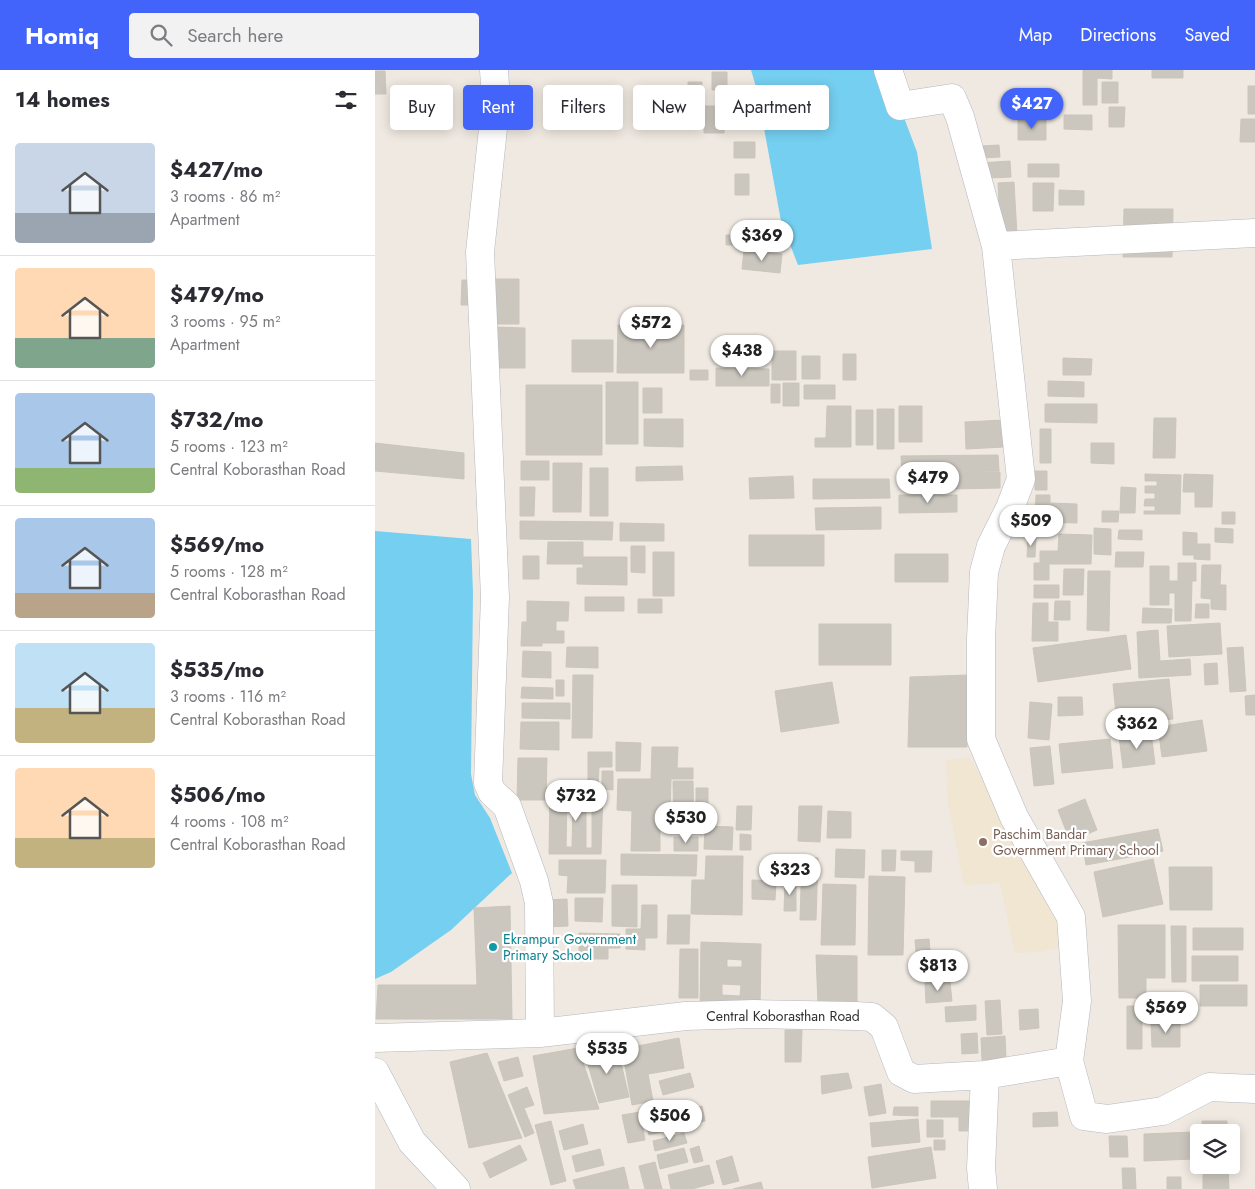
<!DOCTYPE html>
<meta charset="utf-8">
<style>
body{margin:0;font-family:Jost,sans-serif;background:#f2f2f3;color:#2b2b33;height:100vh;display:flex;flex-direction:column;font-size:19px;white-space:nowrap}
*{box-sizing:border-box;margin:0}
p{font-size:16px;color:#7c7c81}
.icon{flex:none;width:28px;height:28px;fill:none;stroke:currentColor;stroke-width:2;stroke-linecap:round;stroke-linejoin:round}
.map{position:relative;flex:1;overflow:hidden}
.side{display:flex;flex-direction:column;background:#fff;width:375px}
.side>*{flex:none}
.top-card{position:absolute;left:15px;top:15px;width:475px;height:45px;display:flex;gap:10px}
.fabs{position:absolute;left:815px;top:1054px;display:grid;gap:10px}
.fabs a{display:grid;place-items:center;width:50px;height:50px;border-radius:5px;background:#fff;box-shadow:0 2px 12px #0003;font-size:25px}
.price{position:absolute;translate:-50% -42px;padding:0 11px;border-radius:18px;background:#fff;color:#222;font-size:16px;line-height:32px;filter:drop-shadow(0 1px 2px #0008)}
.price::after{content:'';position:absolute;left:50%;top:30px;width:15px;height:11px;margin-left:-8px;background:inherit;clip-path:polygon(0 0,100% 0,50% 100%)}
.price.active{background:#4264fb;color:#fff}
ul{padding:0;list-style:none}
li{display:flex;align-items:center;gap:15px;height:125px;padding:0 15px}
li+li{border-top:1px solid #e1e1e2}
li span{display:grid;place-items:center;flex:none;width:140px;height:100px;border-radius:5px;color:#555}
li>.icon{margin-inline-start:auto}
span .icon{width:60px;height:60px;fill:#fffc;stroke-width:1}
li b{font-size:21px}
h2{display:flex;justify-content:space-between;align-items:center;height:60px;padding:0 15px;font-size:21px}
.pill{padding:0 18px;border-radius:5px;background:#fff;box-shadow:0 2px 12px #0003;font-size:18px;line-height:45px}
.pill.active{background:#4264fb;color:#fff}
header{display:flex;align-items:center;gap:30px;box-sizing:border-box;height:70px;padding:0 25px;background:#4264fb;color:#fff}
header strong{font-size:24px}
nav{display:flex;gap:28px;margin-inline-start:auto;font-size:18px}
.search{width:350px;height:45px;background:#f2f2f3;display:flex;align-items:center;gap:12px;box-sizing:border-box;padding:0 18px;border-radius:5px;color:#7c7c81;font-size:19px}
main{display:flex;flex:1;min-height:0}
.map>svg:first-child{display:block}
</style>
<header>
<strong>Homiq</strong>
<div class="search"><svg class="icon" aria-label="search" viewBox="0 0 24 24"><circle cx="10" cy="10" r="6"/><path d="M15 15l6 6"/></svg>Search here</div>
<nav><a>Map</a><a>Directions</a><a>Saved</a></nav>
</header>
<main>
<section class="side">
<h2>14 homes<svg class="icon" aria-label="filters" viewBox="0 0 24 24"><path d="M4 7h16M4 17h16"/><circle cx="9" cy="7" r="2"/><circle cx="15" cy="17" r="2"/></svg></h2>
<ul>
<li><span style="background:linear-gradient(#c9d6e8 70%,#9aa5b1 0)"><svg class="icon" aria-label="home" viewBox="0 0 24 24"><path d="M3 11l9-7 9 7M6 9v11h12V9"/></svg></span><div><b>$427/mo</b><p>3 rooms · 86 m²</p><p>Apartment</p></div></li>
<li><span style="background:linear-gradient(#ffd9b3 70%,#7fa58c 0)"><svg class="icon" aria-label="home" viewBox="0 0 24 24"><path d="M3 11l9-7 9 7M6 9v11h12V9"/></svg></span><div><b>$479/mo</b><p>3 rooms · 95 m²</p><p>Apartment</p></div></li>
<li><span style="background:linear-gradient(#a9c7e8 75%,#8fb573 0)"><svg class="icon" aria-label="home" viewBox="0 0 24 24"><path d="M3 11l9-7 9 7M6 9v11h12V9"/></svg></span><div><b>$732/mo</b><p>5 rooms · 123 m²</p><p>Central Koborasthan Road</p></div></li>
<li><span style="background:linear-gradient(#a9c7e8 75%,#b9a48a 0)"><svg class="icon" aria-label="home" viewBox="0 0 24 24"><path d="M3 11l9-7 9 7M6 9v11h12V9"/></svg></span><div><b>$569/mo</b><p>5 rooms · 128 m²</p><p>Central Koborasthan Road</p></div></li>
<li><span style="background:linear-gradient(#bfe0f5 65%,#c2b280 0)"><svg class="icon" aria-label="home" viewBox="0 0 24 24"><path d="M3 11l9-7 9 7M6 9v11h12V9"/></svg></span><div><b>$535/mo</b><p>3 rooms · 116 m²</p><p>Central Koborasthan Road</p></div></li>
<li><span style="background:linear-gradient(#ffd9b3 70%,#c2b280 0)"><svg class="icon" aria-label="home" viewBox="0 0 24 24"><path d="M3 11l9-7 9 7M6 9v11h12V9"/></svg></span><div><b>$506/mo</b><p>4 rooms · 108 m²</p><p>Central Koborasthan Road</p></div></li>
</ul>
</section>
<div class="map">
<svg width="880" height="1119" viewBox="0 0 880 1119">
<rect width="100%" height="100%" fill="#efe9e1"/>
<path fill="#f0e6d1" d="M594,687L615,721L683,844L692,875L666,882L640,883L625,813L589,815L573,732L571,691Z"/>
<path fill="#75cff0" d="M376,0H511L542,82L557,179L423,195L406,151L382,20Z
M0,461L96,469L98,523L96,704L100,725L115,748L137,803L76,860L16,902L0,909Z"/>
<path fill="#cbc7bf" stroke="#cbc5ba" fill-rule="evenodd" d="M708,0H737V9L722,8V35H708Z
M777,0H808V8H777Z
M0,1H10L11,24H0Z
M337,2H352V20H337Z
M313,12H327V28H313Z
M727,12H743V33H727Z
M873,16H880V44H873Z
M279,20H303V44H279Z
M355,29H375V39H355Z
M329,36H350L349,63H329Z
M734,37H750L749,57H734Z
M689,45H717V60L689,59Z
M866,49H880V72H865Z
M643,50H671V70H643Z
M359,72H380V88H359Z
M624,75L625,87L590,89L589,77Z
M635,91L636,107L590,109L589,94Z
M653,94H684V107H653Z
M360,104H374V125H360Z
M639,112L643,183L626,184L603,131L624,130L623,113Z
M658,113H679L678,141H658Z
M684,120L709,121V135H684Z
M749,139H798L797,187H748Z
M371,161H408V179H371Z
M351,165H368V175H351Z
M369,180L407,184L405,203L367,199Z
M119,209H144V254H119Z
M87,210H101V235H86Z
M243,255H309V303H242Z
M119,257L150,258V298H119Z
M197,270H238V302H197Z
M397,281H421V310H397Z
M468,284H481V310H468Z
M427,286H445V309H427Z
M688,288L717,289L716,305H688Z
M341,298L394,299V316H341Z
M315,300H333V310H315Z
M673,311L709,312V327L673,326Z
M231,312H263V374H231Z
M408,313H424V336H408Z
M396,314H405V333H396Z
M151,315H227V385H151Z
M429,315H460V329H429Z
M268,318H287V343H268Z
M670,334H722V353L670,352Z
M452,336H476V377H440V368H451Z
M524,336H547V372H524Z
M502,339H519V379H502Z
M481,340H498V375H481Z
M779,348H801L800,388H778Z
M269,349H308V377L269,376Z
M629,350V377L591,379L590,352Z
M665,359H676V393H665Z
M0,373L89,383V409L0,401Z
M716,373H739V394L716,393Z
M623,385L624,401L527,403L526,386Z
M146,391H174V410H146Z
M178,393H207L206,442H178Z
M307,396L308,410L261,411V397Z
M215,398H233V446H215Z
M660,401H672V420H660Z
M625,402V418L528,420V403Z
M770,404L806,405L805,444H769V441H780V436H769L770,429H780V423H770V416H782V411H770Z
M809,404L838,405L837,437H820V422H808Z
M418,406L419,428L375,429L374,408Z
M438,409H514L515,428L438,429Z
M145,417H160L159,446H145Z
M746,417L761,418L760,443H745Z
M524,425H582V442L524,443Z
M661,425H675V433L702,434V453L660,452Z
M506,437V459L441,460L440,438Z
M727,441H744L743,452H727Z
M847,442H860V454H847Z
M145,451L238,452L237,470L145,469Z
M245,453L289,454V471H245Z
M719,458L736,459V485L719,484Z
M840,458L858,459V473L840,472Z
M744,460H767V470L743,469Z
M808,462L822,463V474H835V490L819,489V485H808Z
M684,464L717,465L716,494H674V510H659V493H665V481H683Z
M374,465H449V496H374Z
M653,467H661L660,487H652Z
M173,472H208V494H172Z
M256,476H270V503L256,502Z
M278,482H299V526H278Z
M741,482H769L768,497H740Z
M520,484H573V512H520Z
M148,486H164V509H148Z
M208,487H252V515L202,514V498H208Z
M803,493H821V511H817L816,551H800V523H794V535H775V496H794V511H803Z
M827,495H846L845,515H851V540L836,539V529L826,528Z
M689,499H709L708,525H688Z
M713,501H735L734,561L712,560Z
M659,515H684V528H659Z
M210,527H249V541H210Z
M263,529H287V543H263Z
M152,531L194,532L193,551H181V561H189V573H167V576H146L147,552H152Z
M680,531H695V550H679Z
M658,533H673V552H683V571H657Z
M821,534H834V548H820Z
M768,538L797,539L796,553H767Z
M845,553L847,584L794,587L792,556Z
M444,554H516V595H444Z
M783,560L785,591L815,589L816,605L764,608L762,562Z
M751,565L756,599L663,612L658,578Z
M192,577H223V598L191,597Z
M868,577L871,621L855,622L852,578Z
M148,581L176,582V608L147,607Z
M842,593L843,614L830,615L829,594Z
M198,605H218L217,668H197Z
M594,605L592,677H533L535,607Z
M794,609L798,649L742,654L738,614Z
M181,610H189V626H181Z
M457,612L464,653L406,662L400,621Z
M147,617L178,618V629L146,628Z
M880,625V645H871L870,626Z
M683,627H707L708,645L683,646Z
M655,632L677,634L674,670L653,668Z
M147,633H195V649L147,648Z
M827,650L832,681L787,687L783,657Z
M146,652H184V680L145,679Z
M776,662L780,694L748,698L744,666Z
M735,669L738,698L687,703L684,674Z
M241,672L266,673L265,701H241Z
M675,676L679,714L659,716L655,678Z
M277,677H303L302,698H318V709H296L295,751H285V781H256L257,741L242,740L243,709H276Z
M213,682H237V697H224L223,718H213Z
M143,688H172L171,730H142Z
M227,701H238V720L227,719Z
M298,711H318L319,763H299Z
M321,718H333V751H321Z
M175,720L228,721L226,784H174ZM192,733H198L197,777H191ZM211,734H217V778H211Z
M710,729L722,760L695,771L683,740Z
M362,736H377L376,760H361Z
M424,736H447L445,772L423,771Z
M453,741L476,742V768H452Z
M330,756L358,757L357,780L329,779Z
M783,759L788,781L711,795L707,773Z
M365,764L376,765V780H365Z
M299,767H323V781H299Z
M461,779L490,780L489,808L460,807Z
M507,780H521L520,801H507Z
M526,781H557L556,802H540V791L526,790Z
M246,784L322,785L321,806L246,805Z
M331,786H368L367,845L316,844L317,810H330Z
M427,787L443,788L441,850H425Z
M778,789L788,834L728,847L719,802Z
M184,790H231L230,823H192L193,806L184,805Z
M794,797H837V840H795Z
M494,806L530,807L528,885H493Z
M377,810L401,811L400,830L377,829Z
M410,811H421V841H409Z
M448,814L481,815L480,875H446Z
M237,815H262V857L237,856Z
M200,828H228L227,852L200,851Z
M192,829L193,856L170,857L169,830Z
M267,835H282V868H270V880L251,879V859H266Z
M135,836L137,949H1L3,915H102L99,838Z
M293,845H315L314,874H292Z
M743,855H790V908H771V928H744Z
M796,856H811V912H797Z
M818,858H868V880H818Z
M204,863L245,864V878H233V889H204Z
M554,869L555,881L541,882L540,870Z
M326,872L386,874L385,941L325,939ZM352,889L367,890V897H352ZM347,914L366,915L365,926L347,925Z
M305,879H323V928H304Z
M572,884L573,907H555L554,885Z
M441,885L482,886V936L443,935Z
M817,886H863V911H817Z
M544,892H549V903H544Z
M575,912L577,931L551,933L550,913Z
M825,915H872V936H825Z
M625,930L627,964L612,965L610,931Z
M601,935V950L571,952L570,937Z
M752,936H767V979H752Z
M663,939L664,958L645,960L644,940Z
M776,952H805V977H777Z
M410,960H427L426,992H410Z
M602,963L603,983L587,984L586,964Z
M630,966L631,988L607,990L606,968Z
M304,968L309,998L273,1004L278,1031L257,1035L247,979Z
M242,976L254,1027L224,1033L210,984Z
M203,978L224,1039L169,1044L158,986Z
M112,983L147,1068L94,1078L75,992Z
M143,987L148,1006L129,1011L123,992Z
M315,1003L319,1017L288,1025L284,1011Z
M473,1003L477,1018L447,1024L446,1006Z
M506,1014L511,1043L494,1046L489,1017Z
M152,1017L159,1035L149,1038L159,1063L150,1067L133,1025Z
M556,1031H596V1061H584V1047H556Z
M327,1036L330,1051L274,1065L270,1050Z
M519,1037H543V1046L518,1045Z
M265,1042L270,1070L253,1073L247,1045Z
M682,1042L683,1056L658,1057V1043Z
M543,1049L545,1072L497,1077L495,1053Z
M552,1050H568V1067H552Z
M176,1051L191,1111L176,1115L160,1055Z
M827,1051H852V1062H827Z
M208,1054L213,1074L189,1080L184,1061Z
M818,1062L819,1089L769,1091V1064Z
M309,1063L312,1073L280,1081L278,1071Z
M734,1066H752L753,1087H735Z
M559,1070H570V1080H559Z
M145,1075L152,1090L115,1108L108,1093Z
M324,1076L328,1091L319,1093L315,1079Z
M556,1077L561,1108L497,1118L493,1087Z
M309,1078L313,1092L285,1099L282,1085Z
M225,1079L229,1095L201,1102L197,1086Z
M357,1086L364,1111L348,1115L341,1091Z
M280,1092L287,1119H270L264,1096Z
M334,1095L339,1113L317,1119H296L293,1105Z
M828,1095H853L854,1119H828Z
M249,1097L254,1119H201L198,1110Z
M747,1098H760L761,1119H748Z
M792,1107H806V1119H792Z
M386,1112L388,1119H358Z"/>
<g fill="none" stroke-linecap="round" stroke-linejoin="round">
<defs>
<path id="minor" d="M119,0L121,30L105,182L120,527L113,713L117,722L132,736L159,811L164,833L165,963
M513,0L525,36L577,28L585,47L621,176L646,409L635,438L616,476L609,502L606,569V669L639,747L696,847L702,931L694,991
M621,176L880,163
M0,968L165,963L311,946L379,944L481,946L497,947L509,957L526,1002L539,1009L610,1005L694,991L709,1046L732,1049L788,1041L834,1017L880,1019
M0,1002L37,1072L81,1119
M608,1119L606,1098L610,1005"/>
</defs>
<use href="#minor" stroke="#b4b7c1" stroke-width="29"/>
<use href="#minor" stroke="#fff" stroke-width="28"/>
</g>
<circle fill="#8d6e63" stroke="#fff" stroke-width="2" cx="608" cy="772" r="5"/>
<circle fill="#0f9aa8" stroke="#fff" stroke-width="2" cx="118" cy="877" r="5"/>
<g text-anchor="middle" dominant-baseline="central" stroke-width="4.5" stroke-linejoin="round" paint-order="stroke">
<g font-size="14" fill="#785e54" stroke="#fff" text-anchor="start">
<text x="618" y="764">Paschim Bandar<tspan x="618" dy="16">Government Primary School</tspan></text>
</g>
<g font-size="14" fill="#0d838f" stroke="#fff" text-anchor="start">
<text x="128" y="869">Ekrampur Government<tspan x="128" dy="16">Primary School</tspan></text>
</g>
<g font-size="14" fill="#2e2e2e" stroke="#fff">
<text x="408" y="946">Central Koborasthan Road</text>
</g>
</g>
</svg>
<div class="fabs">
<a><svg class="icon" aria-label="layers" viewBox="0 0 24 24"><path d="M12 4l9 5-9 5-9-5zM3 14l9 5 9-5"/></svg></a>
</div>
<b class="price active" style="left:657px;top:60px">$427</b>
<b class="price" style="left:387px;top:192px">$369</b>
<b class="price" style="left:276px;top:279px">$572</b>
<b class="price" style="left:367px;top:307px">$438</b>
<b class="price" style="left:553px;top:434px">$479</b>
<b class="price" style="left:656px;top:477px">$509</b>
<b class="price" style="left:762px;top:680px">$362</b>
<b class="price" style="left:201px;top:752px">$732</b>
<b class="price" style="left:311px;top:774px">$530</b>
<b class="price" style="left:415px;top:826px">$323</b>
<b class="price" style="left:563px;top:922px">$813</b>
<b class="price" style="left:791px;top:964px">$569</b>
<b class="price" style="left:232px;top:1005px">$535</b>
<b class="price" style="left:295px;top:1072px">$506</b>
<div class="top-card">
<a class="pill">Buy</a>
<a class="pill active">Rent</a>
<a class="pill">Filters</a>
<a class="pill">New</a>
<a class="pill">Apartment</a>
</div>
</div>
</main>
